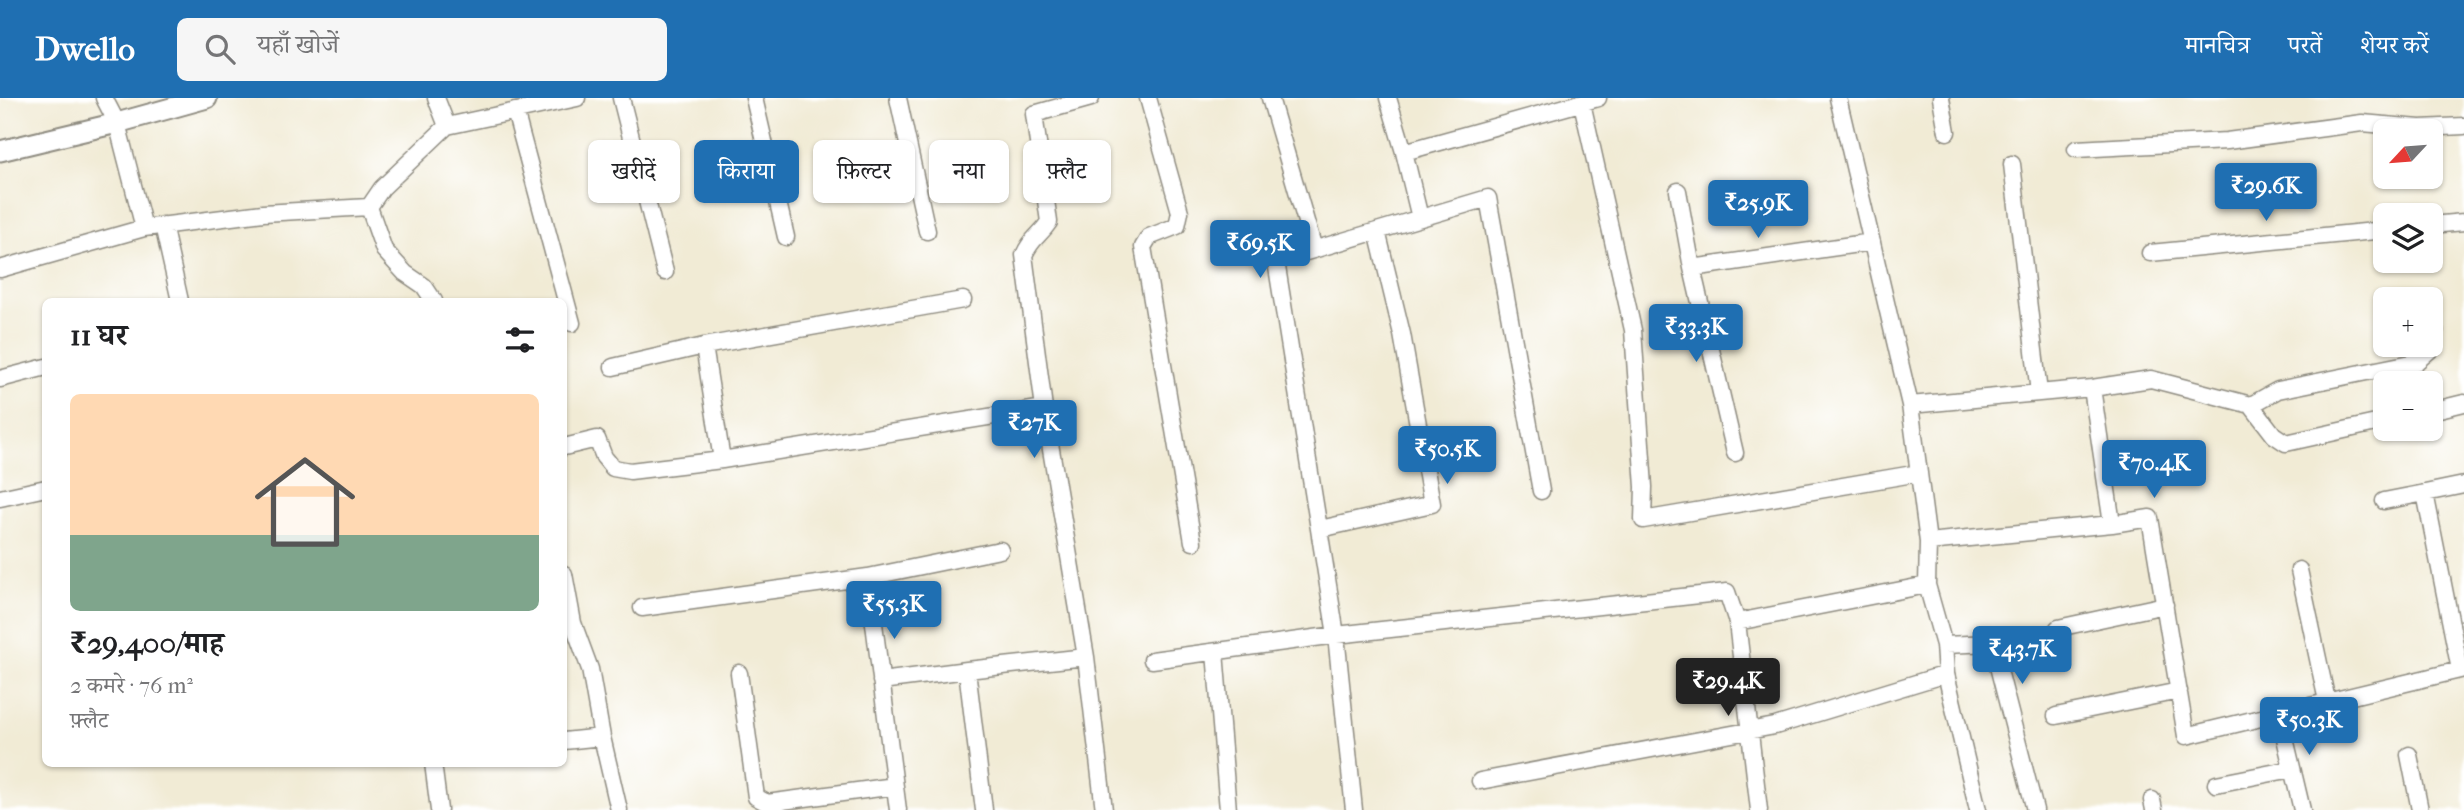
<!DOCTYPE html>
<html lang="hi">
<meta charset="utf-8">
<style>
body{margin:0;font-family:"IM FELL French Canon","Noto Serif Devanagari",serif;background:#f6f6f6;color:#202124;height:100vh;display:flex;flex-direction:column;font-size:26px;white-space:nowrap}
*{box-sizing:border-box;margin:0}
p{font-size:23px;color:#757577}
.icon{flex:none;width:38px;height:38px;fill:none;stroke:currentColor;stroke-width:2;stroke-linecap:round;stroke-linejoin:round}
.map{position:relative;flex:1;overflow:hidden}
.side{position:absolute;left:42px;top:200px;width:525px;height:469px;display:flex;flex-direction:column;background:#fff;border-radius:10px;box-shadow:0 2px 5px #0004}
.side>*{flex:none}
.guide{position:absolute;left:588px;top:42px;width:665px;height:63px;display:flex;gap:14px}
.needle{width:46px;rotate:244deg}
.buttons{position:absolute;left:2373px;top:21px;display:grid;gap:14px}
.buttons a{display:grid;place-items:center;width:70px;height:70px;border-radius:10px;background:#fff;box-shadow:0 2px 5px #0004;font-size:35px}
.price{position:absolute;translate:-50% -60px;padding:0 16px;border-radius:7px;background:#1f6fb2;color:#fff;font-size:23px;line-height:46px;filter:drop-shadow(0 2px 4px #0008)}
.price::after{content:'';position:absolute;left:50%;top:42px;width:21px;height:16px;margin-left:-10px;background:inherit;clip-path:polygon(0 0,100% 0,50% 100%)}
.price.active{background:#222;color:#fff}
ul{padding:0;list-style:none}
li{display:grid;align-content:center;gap:14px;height:371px;padding:0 28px}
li+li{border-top:2px solid #e0e0e0}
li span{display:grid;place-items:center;height:217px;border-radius:10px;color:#555}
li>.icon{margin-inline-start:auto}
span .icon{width:126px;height:126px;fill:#fffc;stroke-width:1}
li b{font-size:30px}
h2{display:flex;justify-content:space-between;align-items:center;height:84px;padding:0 28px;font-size:30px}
.pill{padding:0 24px;border-radius:10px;background:#fff;box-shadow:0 2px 5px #0004;font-size:24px;line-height:63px}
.pill.active{background:#1f6fb2;color:#fff}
header{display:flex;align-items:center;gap:42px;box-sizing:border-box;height:98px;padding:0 35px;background:#1f6fb2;color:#fff}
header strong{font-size:33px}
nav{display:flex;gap:38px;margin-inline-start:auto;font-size:24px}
.search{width:490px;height:63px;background:#f6f6f6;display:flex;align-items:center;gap:18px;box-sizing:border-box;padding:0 24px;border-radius:10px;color:#757577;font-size:26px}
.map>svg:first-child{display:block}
</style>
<header>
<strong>Dwello</strong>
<div class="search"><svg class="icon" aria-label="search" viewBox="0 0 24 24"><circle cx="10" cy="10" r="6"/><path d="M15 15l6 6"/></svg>यहाँ खोजें</div>
<nav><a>मानचित्र</a><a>परतें</a><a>शेयर करें</a></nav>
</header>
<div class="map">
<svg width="2464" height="712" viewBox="0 0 2464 712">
<rect width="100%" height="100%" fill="#fff"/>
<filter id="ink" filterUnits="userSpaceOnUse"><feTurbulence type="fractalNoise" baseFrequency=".0143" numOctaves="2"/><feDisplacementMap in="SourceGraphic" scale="14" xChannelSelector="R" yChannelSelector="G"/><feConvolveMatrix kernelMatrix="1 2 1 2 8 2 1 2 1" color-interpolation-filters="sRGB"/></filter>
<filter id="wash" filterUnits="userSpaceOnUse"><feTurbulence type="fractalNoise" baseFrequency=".00686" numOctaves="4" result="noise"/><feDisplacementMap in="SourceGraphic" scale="28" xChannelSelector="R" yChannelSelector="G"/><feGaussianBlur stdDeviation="1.57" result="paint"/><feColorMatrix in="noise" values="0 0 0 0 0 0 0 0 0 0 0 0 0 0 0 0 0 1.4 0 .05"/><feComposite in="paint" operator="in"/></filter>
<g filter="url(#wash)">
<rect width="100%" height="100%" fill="#f1ebd5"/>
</g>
<g filter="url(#ink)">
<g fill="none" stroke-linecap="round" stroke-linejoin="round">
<defs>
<path id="minor" d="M436,0L447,28
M621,0L665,174
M754,0L786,139
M898,0L927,133
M1091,0L1034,16L1049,124C1039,139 1032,139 1024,157L1044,310L1086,559L1104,712
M1148,0L1180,114L1177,128L1149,139L1143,149L1193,444
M1270,0L1314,151
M1388,0L1404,54L1598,0
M1838,0L1910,307L2092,290L2151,281L2251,307L2274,337L2286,345L2385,323
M1941,0L1947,34
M1582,5L1633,232L1644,389L1643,422L1919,375
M515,13L572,225
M2076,51L2227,43L2362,25L2420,30L2464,28
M1404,54L1420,120
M2012,66L2039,295
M1678,93L1692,170L1872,144
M369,109L384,152L405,175L424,188L434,203
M163,127L180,203
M2431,127L2464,124
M144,130L263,115L369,109L382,90L447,28L577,0
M2150,155L2385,132
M1692,170L1735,355
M0,171L144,130L117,25L104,0
M704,248L722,362
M613,269L704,248L963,202
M0,281L46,269
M2092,290L2112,426
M1910,307L1928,444
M2251,307L2278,292L2416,264L2432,250L2435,232
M2431,313L2464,305
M564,349L597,341L604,359L613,370L630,373L722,362L1044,310
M0,400L46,390
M2384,403L2425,395
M1320,431L1432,406L1402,236L1377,133
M2299,472L2327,603
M564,476L573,525L590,571L602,639L619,712
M642,510L868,479
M1737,524L1759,712
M2058,530L2165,507
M1944,547L1992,545L2035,712
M1215,554L1228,712
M1152,562L1336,537L1727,494L1737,524L1927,487
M967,572L1086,559
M2460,572L2425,395L2464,387
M739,575L756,699L767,705L895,688
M1946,576L1944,547L1927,487L1928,444L2112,426L2150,420L2186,638L2464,571
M881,583L967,572L984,712
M2279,615L2302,712
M2056,618L2179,593
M564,643L602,639
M2409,657L2420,712
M433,665L439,712
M1480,683L1775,628L1946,576L1978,712
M2216,686L2292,671
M2152,702L2154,712
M898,712L868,479L1000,452
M1354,712L1336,537L1276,163L1488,100L1541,393"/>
<path id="tertiary" d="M0,53L117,25L207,0"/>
</defs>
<use href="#minor" stroke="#8e8b80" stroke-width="19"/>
<use href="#tertiary" stroke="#8e8b80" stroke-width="23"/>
<use href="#minor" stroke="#fff" stroke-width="16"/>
<use href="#tertiary" stroke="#fff" stroke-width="19"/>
</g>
</g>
</svg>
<div class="buttons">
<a><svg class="needle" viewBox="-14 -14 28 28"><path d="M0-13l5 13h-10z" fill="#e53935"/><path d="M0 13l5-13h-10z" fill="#757577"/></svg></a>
<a><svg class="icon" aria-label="layers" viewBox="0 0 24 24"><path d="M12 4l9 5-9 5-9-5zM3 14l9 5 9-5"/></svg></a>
<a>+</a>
<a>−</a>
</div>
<b class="price" style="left:2266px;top:125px">₹29.6K</b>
<b class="price" style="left:1758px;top:142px">₹25.9K</b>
<b class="price" style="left:1260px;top:182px">₹69.5K</b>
<b class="price" style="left:1696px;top:266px">₹33.3K</b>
<b class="price" style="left:1034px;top:362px">₹27K</b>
<b class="price" style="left:1447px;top:388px">₹50.5K</b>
<b class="price" style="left:2154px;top:402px">₹70.4K</b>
<b class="price" style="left:894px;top:543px">₹55.3K</b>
<b class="price" style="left:2022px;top:588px">₹43.7K</b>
<b class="price active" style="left:1728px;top:620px">₹29.4K</b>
<b class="price" style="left:2309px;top:659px">₹50.3K</b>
<div class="guide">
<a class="pill">खरीदें</a>
<a class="pill active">किराया</a>
<a class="pill">फ़िल्टर</a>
<a class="pill">नया</a>
<a class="pill">फ़्लैट</a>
</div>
<section class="side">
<h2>11 घर<svg class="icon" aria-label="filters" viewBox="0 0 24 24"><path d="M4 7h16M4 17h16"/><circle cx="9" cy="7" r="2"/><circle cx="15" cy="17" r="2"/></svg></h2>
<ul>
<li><span style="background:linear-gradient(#ffd9b3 65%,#7fa58c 0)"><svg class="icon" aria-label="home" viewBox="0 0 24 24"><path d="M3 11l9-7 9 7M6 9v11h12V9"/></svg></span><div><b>₹29,400/माह</b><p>2 कमरे · 76 m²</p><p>फ़्लैट</p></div></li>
</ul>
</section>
</div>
